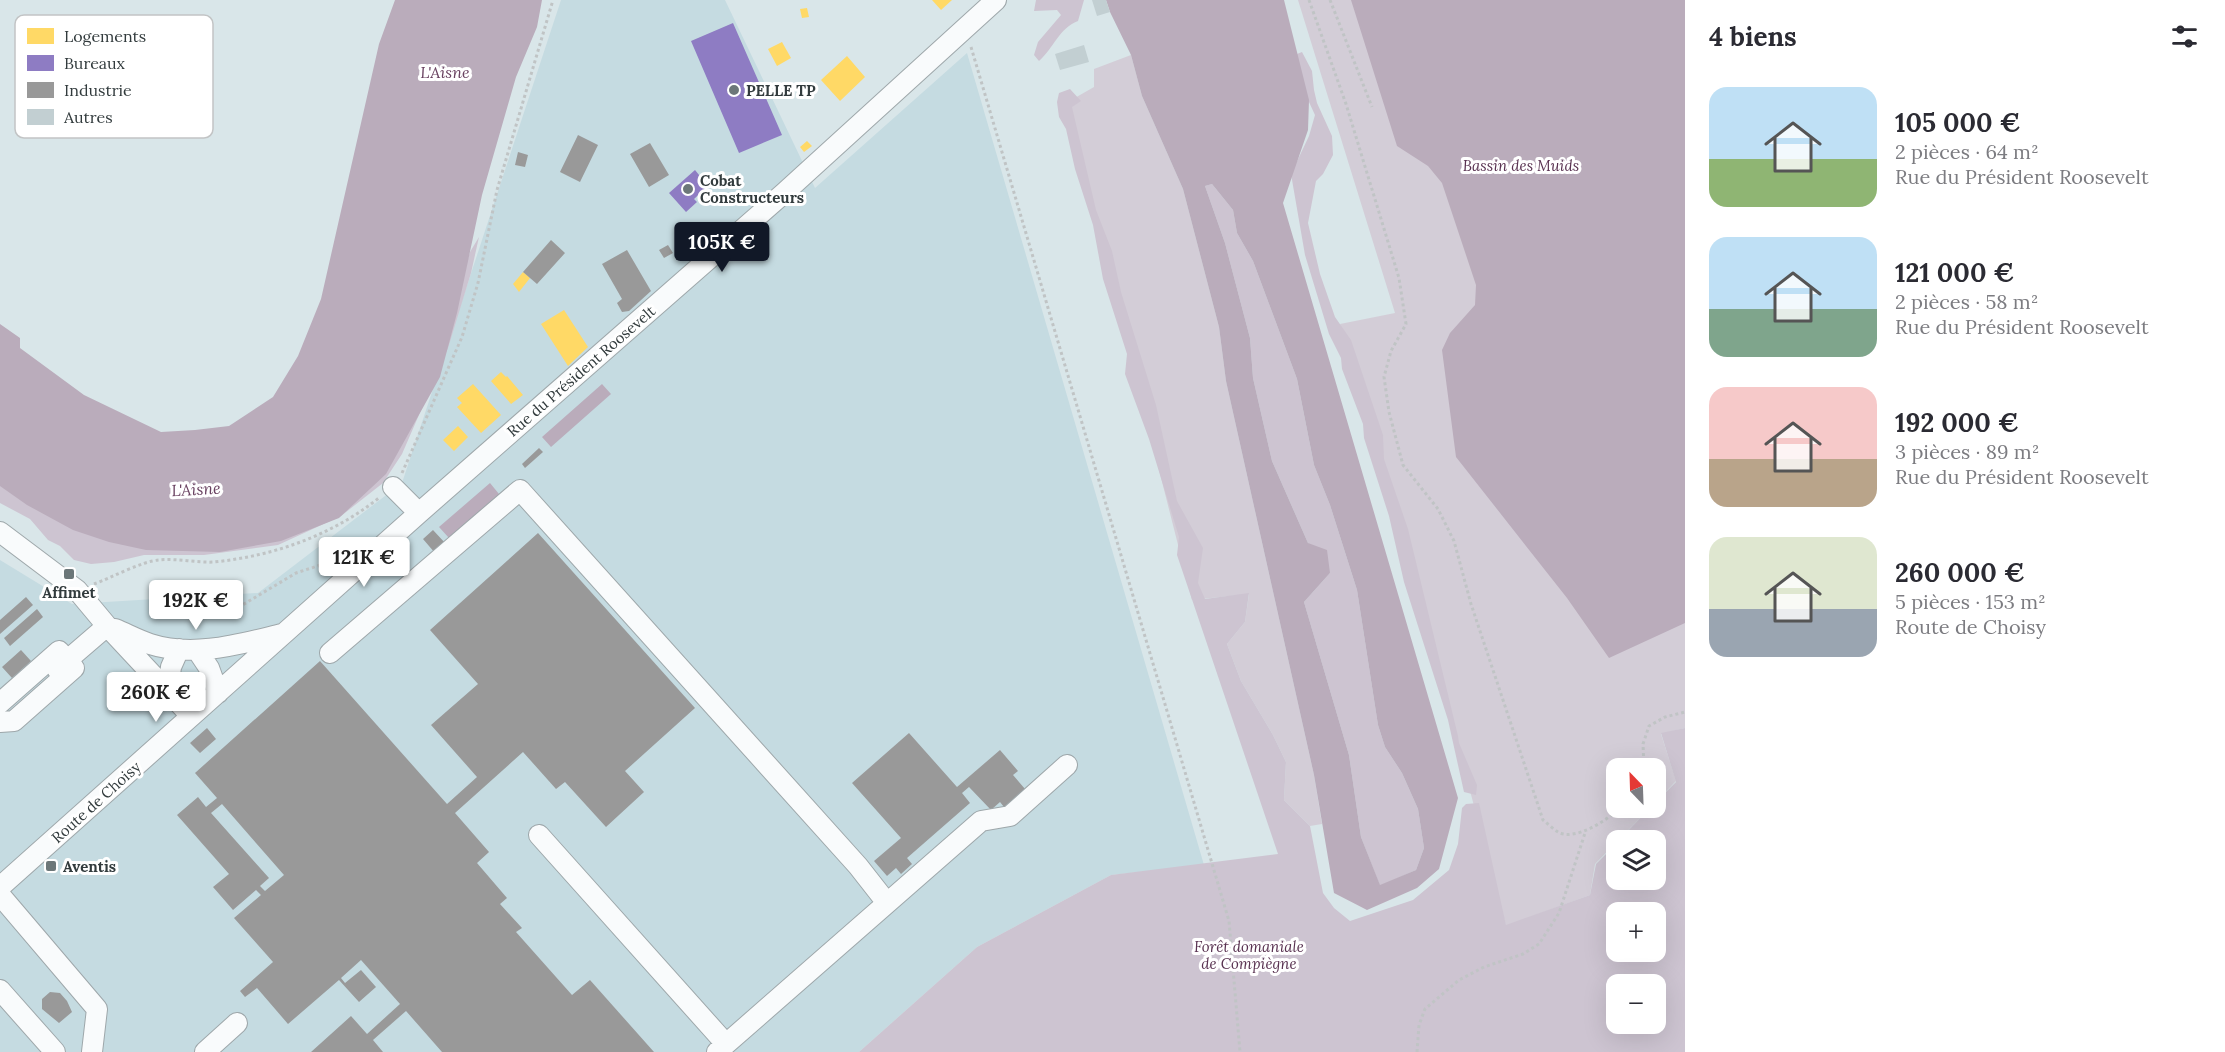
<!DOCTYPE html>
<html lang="fr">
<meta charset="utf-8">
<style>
body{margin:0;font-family:Lora,serif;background:#f2f2f3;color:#2b2b33;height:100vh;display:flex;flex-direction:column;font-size:22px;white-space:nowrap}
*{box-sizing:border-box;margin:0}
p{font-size:20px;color:#7c7c81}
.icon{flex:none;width:33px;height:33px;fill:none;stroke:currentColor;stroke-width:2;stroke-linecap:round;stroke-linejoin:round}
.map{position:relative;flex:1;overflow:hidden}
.drawer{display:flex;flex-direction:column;background:#fff;width:540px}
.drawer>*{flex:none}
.needle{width:39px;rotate:337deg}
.tools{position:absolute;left:1606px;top:758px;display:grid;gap:12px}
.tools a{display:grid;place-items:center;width:60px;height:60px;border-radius:12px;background:#fff;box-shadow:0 6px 24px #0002;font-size:30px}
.price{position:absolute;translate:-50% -51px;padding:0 14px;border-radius:6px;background:#fff;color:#222;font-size:20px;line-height:39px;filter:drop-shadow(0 2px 3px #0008)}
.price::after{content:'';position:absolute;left:50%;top:36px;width:18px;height:14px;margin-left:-9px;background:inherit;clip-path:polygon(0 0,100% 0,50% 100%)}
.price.active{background:#111827;color:#fff}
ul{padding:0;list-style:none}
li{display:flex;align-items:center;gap:18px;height:150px;padding:0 24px}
li span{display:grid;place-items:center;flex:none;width:168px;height:120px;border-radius:18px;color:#555}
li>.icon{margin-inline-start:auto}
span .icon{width:72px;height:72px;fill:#fffc;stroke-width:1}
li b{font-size:26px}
h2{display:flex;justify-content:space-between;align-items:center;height:72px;padding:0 24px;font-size:26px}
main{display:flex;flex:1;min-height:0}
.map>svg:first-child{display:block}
</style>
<main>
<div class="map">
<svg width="1685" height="1052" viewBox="0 0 1685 1052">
<rect width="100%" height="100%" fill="#d9e6e9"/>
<path fill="#c5dbe1" d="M561,0H725L815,188L967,53L1204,865L1111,875L977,947L859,1052H0V560L72,604L258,593L402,483Z"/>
<path fill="#d3cdd7" d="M1298,0H1685V728L1661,734L1676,781L1656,802V768H1617V807H1651L1595,864L1590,895L1506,926L1428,633L1340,324L1395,313Z
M1131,55L1142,96L1183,189L1219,327L1226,381L1314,775L1322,824L1310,826L1284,800L1286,762L1273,735L1241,681L1227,644L1245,622L1249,594L1192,600L1066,103L1094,87V69Z"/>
<path fill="#cdc4d1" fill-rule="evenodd" d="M1036,0H1084L1078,21C1059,28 1054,48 1039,61L1034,55L1038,42L1061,15L1057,10L1034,11Z
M1302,52L1312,71L1314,90L1317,103L1332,136L1333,155L1323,174L1316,181L1308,223L1320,274L1335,317L1351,340L1383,435L1384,459L1408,529L1458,736L1459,743L1477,785L1476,795L1464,792L1448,720L1404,582L1389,516L1364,438L1363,424L1342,369L1341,358L1329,334L1305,255L1291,174L1309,136L1315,115L1291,63L1292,56Z
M1070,89L1081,101L1072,107L1096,210L1112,251L1121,292L1156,405L1177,501L1203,548L1198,583L1205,599L1249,593L1245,622L1227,644L1241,681L1273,735L1286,762L1284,800L1310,826L1323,893L1334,908L1350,921L1413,900L1449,870L1458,844L1462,808L1466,804L1479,803L1506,925L1590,895L1596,864L1617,843V879H1656V840H1619L1651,807H1656V802L1676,782L1661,733L1685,728V1052H859L977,947L1111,875L1278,854L1177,555L1179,537L1149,439L1125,374L1127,354L1103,279L1093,225L1075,169L1066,129L1059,117L1057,102L1059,93ZM1617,912H1656V951H1617ZM1617,984H1656V1023H1617Z
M1212,184L1233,210L1237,233L1253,261L1297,379L1314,465L1330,505L1357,590L1378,725L1385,747L1402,773L1418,809L1424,848L1416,870L1380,886L1361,837L1349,755L1304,602L1330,573L1308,543L1272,461L1253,378L1250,338L1225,243L1205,186Z
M479,237L471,273L448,348L402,454L383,483L341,516L278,545L204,555H144L114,562L91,564L74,560L60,546L48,540L30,519L0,503V474L59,515L447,325L470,252Z"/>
<path fill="#baacbb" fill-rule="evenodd" d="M395,0H542L537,27L516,77L482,195L457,313L440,377L386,474L339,518L281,541L220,552L146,550L109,542L73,530L27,505L0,486V324L20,338V348L84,395L161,432L195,430L229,426L273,397L298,356L321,299L379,44Z
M1106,0H1284L1309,100L1308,130L1283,203L1458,798L1439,869L1417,888L1367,910L1334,893L1314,775L1226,381L1219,327L1183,189L1142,96L1131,55L1110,12ZM1212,184L1233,210L1237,233L1253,261L1297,379L1314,465L1330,505L1357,590L1378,725L1385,747L1402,773L1418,809L1424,848L1416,870L1380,885L1361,837L1349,755L1304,602L1330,573L1327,550L1308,543L1272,461L1253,378L1250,338L1225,243L1205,186Z
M1351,0H1685V623L1609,658L1567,598L1456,457L1442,350L1450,333L1475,305L1476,285L1442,183L1428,166L1397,146Z
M602,384L611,394L551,447L542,437Z
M490,483L499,494L449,538L439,527Z"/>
<path fill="#ffd966" d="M932,0H952L941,10Z
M807,8L809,17L802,18L800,9Z
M782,42L791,58L777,66L768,49Z
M847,56L865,77L840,101L821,80Z
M807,141L812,146L804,152L800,147Z
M523,272L530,278L519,292L513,284Z
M564,310L588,347L568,366L541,324Z
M501,372L506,377L507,376L523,395L511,404L491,381Z
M473,384L501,415L481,433L457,407L462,403L457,398Z
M458,426L468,437L454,451L443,440Z"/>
<path fill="#8e7cc3" d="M733,23L782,135L739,153L691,41Z
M695,170L708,186L694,199L697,202L686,212L669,193Z"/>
<path fill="#999" fill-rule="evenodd" d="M578,135L598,145L580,182L560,172Z
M650,143L669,175L649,187L630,154Z
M518,152L528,155L525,167L515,165Z
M551,240L565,253L537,284L523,272Z
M668,245L673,253L664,258L659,250Z
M627,250L651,291L629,311L622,312L617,303L622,299L602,264Z
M539,448L543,452L525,468L522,464Z
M433,530L446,544L435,553L423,539Z
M538,533L695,708L625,771L644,792L606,827L565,782L556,789L523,752L455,813L489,852L477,863L507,898L500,904L522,928L516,932L572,995L590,980L654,1052H442L406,1011L373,1040L383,1052H311L351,1016L367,1034L400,1004L361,960L341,978L345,983L361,970L376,987L359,1002L339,980L288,1024L257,988L245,997L240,991L273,962L234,918L261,895L256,890L233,910L213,887L229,874L177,815L198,797L206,807L217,798L195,773L320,661L447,804L477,777L431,725L478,684L430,630ZM222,804L284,875L265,891L260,886L269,878L211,813Z
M26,597L33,605L0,634V620Z
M37,609L43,617L10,646L4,638Z
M21,650L31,661L12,678L2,667Z
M207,728L216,739L200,753L190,743Z
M909,733L957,787L1000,750L1018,771L1013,775L1025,789L1004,807L1000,802L991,810L969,787L962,793L970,803L907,858L912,864L901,874L896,868L887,876L874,861L901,838L852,783Z
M50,992L60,993L67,1001L72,1012L59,1023L42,1009V999Z"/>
<path fill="#c2cfd2" d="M1092,0H1106L1110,12L1097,16Z
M1084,45L1089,62L1060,70L1055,54Z"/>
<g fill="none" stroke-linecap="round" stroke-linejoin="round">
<defs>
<path id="minor" d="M393,487L419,513
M0,532L77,590L107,626L191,716
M115,629C127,634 138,640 150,644C193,658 240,644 282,634
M197,650L209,668L218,693
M330,653L520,490L858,866L887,903
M57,669L107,626
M168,690L171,667L179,649
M0,703L59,651L74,668L14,721L0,722
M539,835L726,1044
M0,887L419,513L784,193L996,0
M0,895L97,1009L92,1052
M0,990L55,1052
M205,1052L237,1023
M717,1052L981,821L1010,816L1067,765"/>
</defs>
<use href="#minor" stroke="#9ea7aa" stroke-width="22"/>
<path stroke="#c0c4c5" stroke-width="3" stroke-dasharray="3 3" stroke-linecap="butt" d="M1309,0L1346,104L1399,278L1406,324L1391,351L1384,377L1389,412L1403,465L1438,509L1454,541L1471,604L1543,820C1548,824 1553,829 1558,832C1575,842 1609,819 1621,807
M1330,0L1372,107
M971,47L1229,921L1240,1052
M402,473L462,337L478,283L497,190L553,0
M94,584C111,578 142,561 159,560C177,558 196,563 214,562C274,556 333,535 380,497
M185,613L234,610L296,573L333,561H339
M1644,768L1643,744L1649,726L1665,717L1685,712
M1417,1052L1419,1025L1425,1009L1459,980L1484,967L1523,954L1539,944L1559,913L1586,830"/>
<use href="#minor" stroke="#f9fbfc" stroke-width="20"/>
</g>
<g fill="#6c7779" stroke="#fff" stroke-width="2">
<circle cx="734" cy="90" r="6"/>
<circle cx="688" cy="189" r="6"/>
<rect x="63" y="568" width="12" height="12" rx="3"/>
<rect x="45" y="860" width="12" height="12" rx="3"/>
</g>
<g text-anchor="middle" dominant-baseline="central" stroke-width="6" stroke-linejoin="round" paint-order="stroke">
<g font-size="15" font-weight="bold" fill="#323b3d" stroke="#fff" text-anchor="start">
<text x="746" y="90">PELLE TP</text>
<text x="700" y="180">Cobat<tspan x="700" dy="17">Constructeurs</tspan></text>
<text x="69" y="592" text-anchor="middle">Affimet</text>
<text x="63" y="866">Aventis</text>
</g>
<g font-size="15" font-style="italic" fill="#583150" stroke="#fff">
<text x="1521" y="165">Bassin des Muids</text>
<text x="1249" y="946">Forêt domaniale<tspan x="1249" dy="17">de Compiègne</tspan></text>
</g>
<g font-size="15" fill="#323b3d" stroke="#fff">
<text transform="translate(581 371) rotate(-41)">Rue du Président Roosevelt</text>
<text transform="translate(96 802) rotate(-42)">Route de Choisy</text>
</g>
<g font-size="16" font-style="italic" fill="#694160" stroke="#fff">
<text x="445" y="72">L'Aisne</text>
<text transform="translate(196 489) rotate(-3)">L'Aisne</text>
</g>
</g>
<rect x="15" y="15" width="198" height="123" rx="9" fill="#fff" stroke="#c2c4c5" stroke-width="1.5"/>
<rect x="27" y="28" width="27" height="16" fill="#ffd966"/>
<rect x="27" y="55" width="27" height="16" fill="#8e7cc3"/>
<rect x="27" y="82" width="27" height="16" fill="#999"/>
<rect x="27" y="109" width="27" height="16" fill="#c2cfd2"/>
<g font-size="16" fill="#323b3d">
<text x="64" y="42">Logements</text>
<text x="64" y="69">Bureaux</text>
<text x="64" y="96">Industrie</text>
<text x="64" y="123">Autres</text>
</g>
</svg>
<div class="tools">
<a><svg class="needle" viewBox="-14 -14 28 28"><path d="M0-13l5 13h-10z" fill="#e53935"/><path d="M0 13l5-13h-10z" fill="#7c7c81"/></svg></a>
<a><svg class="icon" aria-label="layers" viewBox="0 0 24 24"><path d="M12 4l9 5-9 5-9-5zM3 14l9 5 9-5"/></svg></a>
<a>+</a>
<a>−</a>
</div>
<b class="price active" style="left:722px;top:273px">105K €</b>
<b class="price" style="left:364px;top:588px">121K €</b>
<b class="price" style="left:196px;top:631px">192K €</b>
<b class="price" style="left:156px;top:723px">260K €</b>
</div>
<section class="drawer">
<h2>4 biens<svg class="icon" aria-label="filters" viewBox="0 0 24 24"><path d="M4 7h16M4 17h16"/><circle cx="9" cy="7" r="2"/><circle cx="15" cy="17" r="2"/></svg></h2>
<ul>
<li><span style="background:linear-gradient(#bfe0f5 60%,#8fb573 0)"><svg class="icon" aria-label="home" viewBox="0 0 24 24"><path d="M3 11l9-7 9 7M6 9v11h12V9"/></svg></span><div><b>105 000 €</b><p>2 pièces · 64 m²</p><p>Rue du Président Roosevelt</p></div></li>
<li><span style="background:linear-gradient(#bfe0f5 60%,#7fa58c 0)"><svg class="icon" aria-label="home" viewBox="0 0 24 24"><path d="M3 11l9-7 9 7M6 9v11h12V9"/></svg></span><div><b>121 000 €</b><p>2 pièces · 58 m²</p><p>Rue du Président Roosevelt</p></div></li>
<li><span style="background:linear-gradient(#f6c9c9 60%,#b9a48a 0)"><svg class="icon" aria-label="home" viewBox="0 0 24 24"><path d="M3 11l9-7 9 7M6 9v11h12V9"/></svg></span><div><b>192 000 €</b><p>3 pièces · 89 m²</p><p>Rue du Président Roosevelt</p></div></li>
<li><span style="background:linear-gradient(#dfe7d0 60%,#9aa5b1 0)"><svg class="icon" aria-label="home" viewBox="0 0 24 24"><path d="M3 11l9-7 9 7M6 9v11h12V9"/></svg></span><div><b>260 000 €</b><p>5 pièces · 153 m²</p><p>Route de Choisy</p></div></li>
</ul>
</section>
</main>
